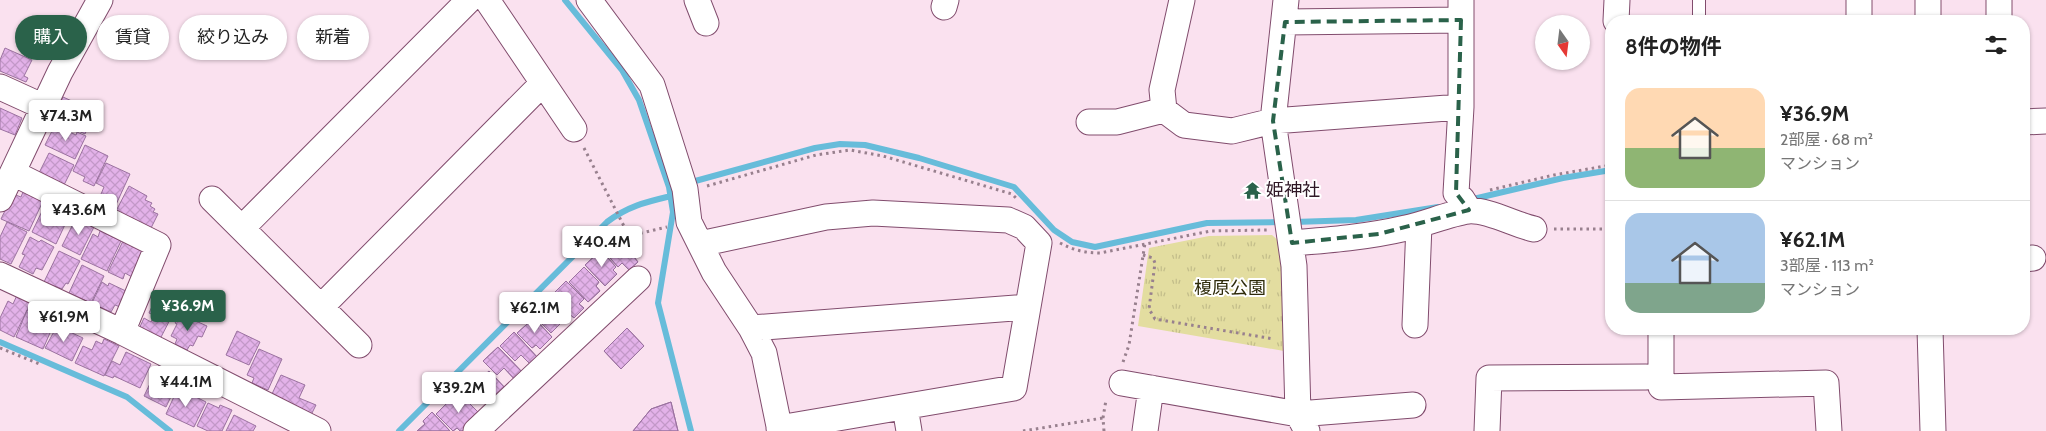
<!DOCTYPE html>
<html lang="ja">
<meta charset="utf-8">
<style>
body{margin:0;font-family:Cabin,"Noto Sans JP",sans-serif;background:#f6f6f6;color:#222;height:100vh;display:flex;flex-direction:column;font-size:19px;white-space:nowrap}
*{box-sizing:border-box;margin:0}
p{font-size:16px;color:#767676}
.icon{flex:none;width:28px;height:28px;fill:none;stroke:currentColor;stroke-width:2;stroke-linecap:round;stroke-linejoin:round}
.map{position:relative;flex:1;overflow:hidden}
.side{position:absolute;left:1605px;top:15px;width:425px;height:320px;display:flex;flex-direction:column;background:#fff;border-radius:20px;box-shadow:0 1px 4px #0004}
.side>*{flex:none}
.guide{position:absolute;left:15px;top:15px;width:475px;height:45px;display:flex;gap:10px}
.needle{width:32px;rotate:166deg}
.buttons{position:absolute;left:1535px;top:15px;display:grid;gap:10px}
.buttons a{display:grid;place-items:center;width:55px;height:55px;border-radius:50%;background:#fff;box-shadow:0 1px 4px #0004;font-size:25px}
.price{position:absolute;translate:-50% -42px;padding:0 11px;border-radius:5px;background:#fff;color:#222;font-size:16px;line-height:32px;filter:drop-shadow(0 1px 2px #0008)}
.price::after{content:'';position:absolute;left:50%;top:30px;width:15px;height:11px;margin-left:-8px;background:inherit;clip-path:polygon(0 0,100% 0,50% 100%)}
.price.selected{background:#2a624a;color:#fff}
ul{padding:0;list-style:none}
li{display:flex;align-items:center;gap:15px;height:125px;padding:0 20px}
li+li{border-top:1px solid #e0e0e0}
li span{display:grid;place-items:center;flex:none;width:140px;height:100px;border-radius:15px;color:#555}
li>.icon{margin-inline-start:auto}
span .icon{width:60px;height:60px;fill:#fffc;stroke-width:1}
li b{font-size:21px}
h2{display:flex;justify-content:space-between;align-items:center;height:60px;padding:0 20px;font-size:21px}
.pill{padding:0 18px;border-radius:22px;background:#fff;box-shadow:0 1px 4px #0004;font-size:18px;line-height:45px}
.pill.selected{background:#2a624a;color:#fff}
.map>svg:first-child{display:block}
</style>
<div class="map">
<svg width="2046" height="431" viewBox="0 0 2046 431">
<defs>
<pattern id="park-tufts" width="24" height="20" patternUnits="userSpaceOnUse" patternTransform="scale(1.25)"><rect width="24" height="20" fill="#e3dda0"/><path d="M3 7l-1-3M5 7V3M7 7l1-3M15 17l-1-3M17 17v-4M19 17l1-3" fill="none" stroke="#c3bd8a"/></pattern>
<pattern id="building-cross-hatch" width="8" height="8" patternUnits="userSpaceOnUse" patternTransform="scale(1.25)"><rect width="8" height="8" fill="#e3b2e9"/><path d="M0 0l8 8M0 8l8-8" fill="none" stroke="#c398c8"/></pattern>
</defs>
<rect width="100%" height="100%" fill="#fae1ef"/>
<path fill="url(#park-tufts)" d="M1272,235L1282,244L1284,351L1138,326L1149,248L1209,236Z"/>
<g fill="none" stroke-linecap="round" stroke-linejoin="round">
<path stroke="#67bcda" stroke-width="6" d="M565,0L622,70L639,100L669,187L673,212L658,303L691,431
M688,183L815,148L840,144L865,145L919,158L1014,187L1054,230L1072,242L1095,247L1207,223L1284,222
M1469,200L1563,178L1611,170
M1294,222L1356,220L1438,207
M0,342L127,397L170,431
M399,431L607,222C628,206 646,202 671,196"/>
</g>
<path fill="url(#building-cross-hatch)" stroke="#9b72a0" d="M5,48L32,60L24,76L28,78L26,82L0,71V60Z
M63,97L85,107L82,113L92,118L85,134L52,119Z
M0,108L22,118L15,135L0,129Z
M55,125L76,135L77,132L86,136L75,159L45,145Z
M85,145L108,156L94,186L83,181L85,177L73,171Z
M49,153L74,165L64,185L39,173Z
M106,163L130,174L114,209L98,201L104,187L96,183Z
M129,186L147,196L145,200L152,203L150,206L155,209L153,212L158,214L151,228L116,211Z
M23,192L43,201L29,231L1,219L13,194L21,197Z
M45,205L69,216L56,244L32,232Z
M88,219L96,223L80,255L62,246L75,220L85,225Z
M7,222L27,232L11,264L0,259V237Z
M100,231L121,241L107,271L81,259L93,234L98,237Z
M616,233L633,250L630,252L638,262L629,270L622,263L618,267L601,248Z
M616,233L633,250L630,252L638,262L629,270L622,263L618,267L601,248Z
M30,237L39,242L41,240L54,247L42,270L36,268L33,274L19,267L25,255L22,254Z
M123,241L147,252L132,277L125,273L123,279L108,272Z
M601,250L616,267L613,270L617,274L605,286L585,265Z
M601,250L616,267L613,270L617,274L605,286L585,265Z
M59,251L80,261L68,284L66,283L62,289L55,286L53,289L43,284Z
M82,265L104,276L91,303L69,293Z
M584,267L599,282L596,286L600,291L588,302L569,282Z
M584,267L599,282L596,286L600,291L588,302L569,282Z
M566,281L584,299L579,304L584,308L574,318L550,297Z
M566,281L584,299L579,304L584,308L574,318L550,297Z
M102,282L108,286L109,283L128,292L120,307L115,305L111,312L100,307L98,311L90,307Z
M18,293L32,300L14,337L0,330V318L8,301L13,304Z
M551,298L566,314L559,320L562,322L551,333L533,315Z
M551,298L566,314L559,320L562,322L551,333L533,315Z
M155,300L175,310L159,341L138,331L144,318L151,322L154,315L149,313Z
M27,310L50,320L48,324L53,326L43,349L16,337Z
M179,316L188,321L189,318L207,326L202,337L198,336L193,346L190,345L187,350L175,344L177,339L171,336L177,324L175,323Z
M534,318L552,337L540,349L536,345L532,348L517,333Z
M534,318L552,337L540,349L536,345L532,348L517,333Z
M57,326L83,338L72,361L45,348Z
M627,328L644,346L621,369L604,351Z
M627,328L644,346L621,369L604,351Z
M237,331L260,342L249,365L226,355Z
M514,332L538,358L531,365L521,355L515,361L500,346Z
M514,332L538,358L531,365L521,355L515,361L500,346Z
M104,339L119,346L104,376L75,363L83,346L92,350L96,341L102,344Z
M498,347L526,376L518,383L504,368L497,375L483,361Z
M498,347L526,376L518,383L504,368L497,375L483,361Z
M259,349L282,359L268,390L252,383L254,378L247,375Z
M126,352L151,364L140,388L114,376L113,378L105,375L112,361L120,365Z
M160,363L175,370L171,378L178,382L166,407L144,396Z
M489,371L509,392L488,405L480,397L477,400L461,385L470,375L477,382Z
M489,371L509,392L488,405L480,397L477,400L461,385L470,375L477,382Z
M281,375L305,385L299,398L316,405L311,415L271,396Z
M178,388L206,402L194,427L166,414Z
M458,392L483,417L469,431H460L457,428L453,431L436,414Z
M458,392L483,417L469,431H460L457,428L453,431L436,414Z
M671,402L678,431H633L651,409Z
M671,402L678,431H633L651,409Z
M208,403L219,408L220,405L232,410L222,431H208L197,426Z
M432,412L450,431H417L425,424L423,421Z
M432,412L450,431H417L425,424L423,421Z
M234,415L256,426L253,431H226Z"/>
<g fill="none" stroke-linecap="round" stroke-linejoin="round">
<defs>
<path id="service" d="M1699,21V0"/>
<path id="minor" d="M487,0L574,129
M589,0L652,85L685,189L689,222L714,272L751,328L764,353L780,431
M697,0L706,23
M1286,0L1273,121L1294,266L1298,414L1307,431
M944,7L946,0
M1616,21L1617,0
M1859,21V0
M1928,21V0
M1999,21V0
M1285,22L1461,20
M0,87L44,107
M1461,107L1456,193L1462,199L1469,210
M1164,110L1184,125L1232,131L1273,121L1461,107V0
M1089,122H1117L1164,110L1162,90L1182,0
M2024,122L2046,121
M13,173L158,245L122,332L318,431
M0,199L60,72L100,0
M212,199L359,345
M242,228L469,0
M1292,243C1330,240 1368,237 1406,228C1425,224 1451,213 1468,211C1487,209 1515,225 1534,229
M700,244L826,217L873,213L1008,220L1024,227L1039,243L1014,388L779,428
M2024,259L2033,258
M0,275L122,332
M321,307L543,83
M1415,325L1419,225
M751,328L1028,307
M1661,329V387L1826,383L1829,431
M1930,329L1933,431
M1122,383L1298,414L1413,405
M905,407L909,431
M476,431L638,279
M1145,431L1151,388
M1487,431L1489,378L1646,377"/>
</defs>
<use href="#service" stroke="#814c6d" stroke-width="14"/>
<use href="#minor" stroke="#814c6d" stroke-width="27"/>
<path stroke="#98808e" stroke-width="3" stroke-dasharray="2.5 4" stroke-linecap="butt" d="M584,148L629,236L667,227
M707,186L816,155L850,150L883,156L1012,194L1016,198
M1490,190L1554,175L1611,165
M1554,229H1611
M1060,243C1073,250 1085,253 1100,253L1211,231L1267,230
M1143,255L1153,258L1155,263L1149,309L1155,319L1274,339
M0,348L42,365
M1123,362L1129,345L1145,243
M1023,431L1103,418
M1104,431L1103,418L1106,400"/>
<use href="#service" stroke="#fff" stroke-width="12"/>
<use href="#minor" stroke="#fff" stroke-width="25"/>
</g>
<path fill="none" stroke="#2a624a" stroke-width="4" stroke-dasharray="10 6" stroke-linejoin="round" d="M1461,20L1456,193L1469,210L1379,234L1292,243L1273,121L1285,22Z"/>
<defs>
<symbol id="temple-bare" viewBox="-9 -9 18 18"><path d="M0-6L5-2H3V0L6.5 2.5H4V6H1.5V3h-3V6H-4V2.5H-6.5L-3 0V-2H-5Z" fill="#2a624a" stroke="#fff" stroke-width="2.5" paint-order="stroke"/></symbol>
</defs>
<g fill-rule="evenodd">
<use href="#temple-bare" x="1240" y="178" width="25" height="25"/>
</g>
<g text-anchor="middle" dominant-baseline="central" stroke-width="4" stroke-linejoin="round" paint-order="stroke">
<g font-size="18" fill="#2f1826" stroke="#fff" text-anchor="start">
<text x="1266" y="190">姫神社</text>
</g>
<g font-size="18" fill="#2e2b0a" stroke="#fff">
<text x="1230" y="288">榎原公園</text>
</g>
</g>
</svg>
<div class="buttons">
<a><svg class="needle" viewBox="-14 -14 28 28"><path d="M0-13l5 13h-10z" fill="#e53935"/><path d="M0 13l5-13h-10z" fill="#767676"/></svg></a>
</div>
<b class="price" style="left:66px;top:142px">¥74.3M</b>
<b class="price" style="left:79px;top:236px">¥43.6M</b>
<b class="price" style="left:602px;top:268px">¥40.4M</b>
<b class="price selected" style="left:188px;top:332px">¥36.9M</b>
<b class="price" style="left:535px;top:334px">¥62.1M</b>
<b class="price" style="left:64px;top:343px">¥61.9M</b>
<b class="price" style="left:186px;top:408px">¥44.1M</b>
<b class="price" style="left:459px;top:414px">¥39.2M</b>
<div class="guide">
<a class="pill selected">購入</a>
<a class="pill">賃貸</a>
<a class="pill">絞り込み</a>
<a class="pill">新着</a>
</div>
<section class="side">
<h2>8件の物件<svg class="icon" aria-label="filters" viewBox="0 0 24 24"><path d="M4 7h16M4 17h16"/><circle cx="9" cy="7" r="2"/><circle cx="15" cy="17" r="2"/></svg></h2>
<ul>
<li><span style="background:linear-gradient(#ffd9b3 60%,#8fb573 0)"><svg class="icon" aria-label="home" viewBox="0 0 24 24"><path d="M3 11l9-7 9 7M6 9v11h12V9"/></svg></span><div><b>¥36.9M</b><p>2部屋 · 68 m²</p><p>マンション</p></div></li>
<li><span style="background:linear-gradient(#a9c7e8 70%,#7fa58c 0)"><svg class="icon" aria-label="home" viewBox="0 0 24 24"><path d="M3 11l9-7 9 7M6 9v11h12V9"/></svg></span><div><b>¥62.1M</b><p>3部屋 · 113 m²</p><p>マンション</p></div></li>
</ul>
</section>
</div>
